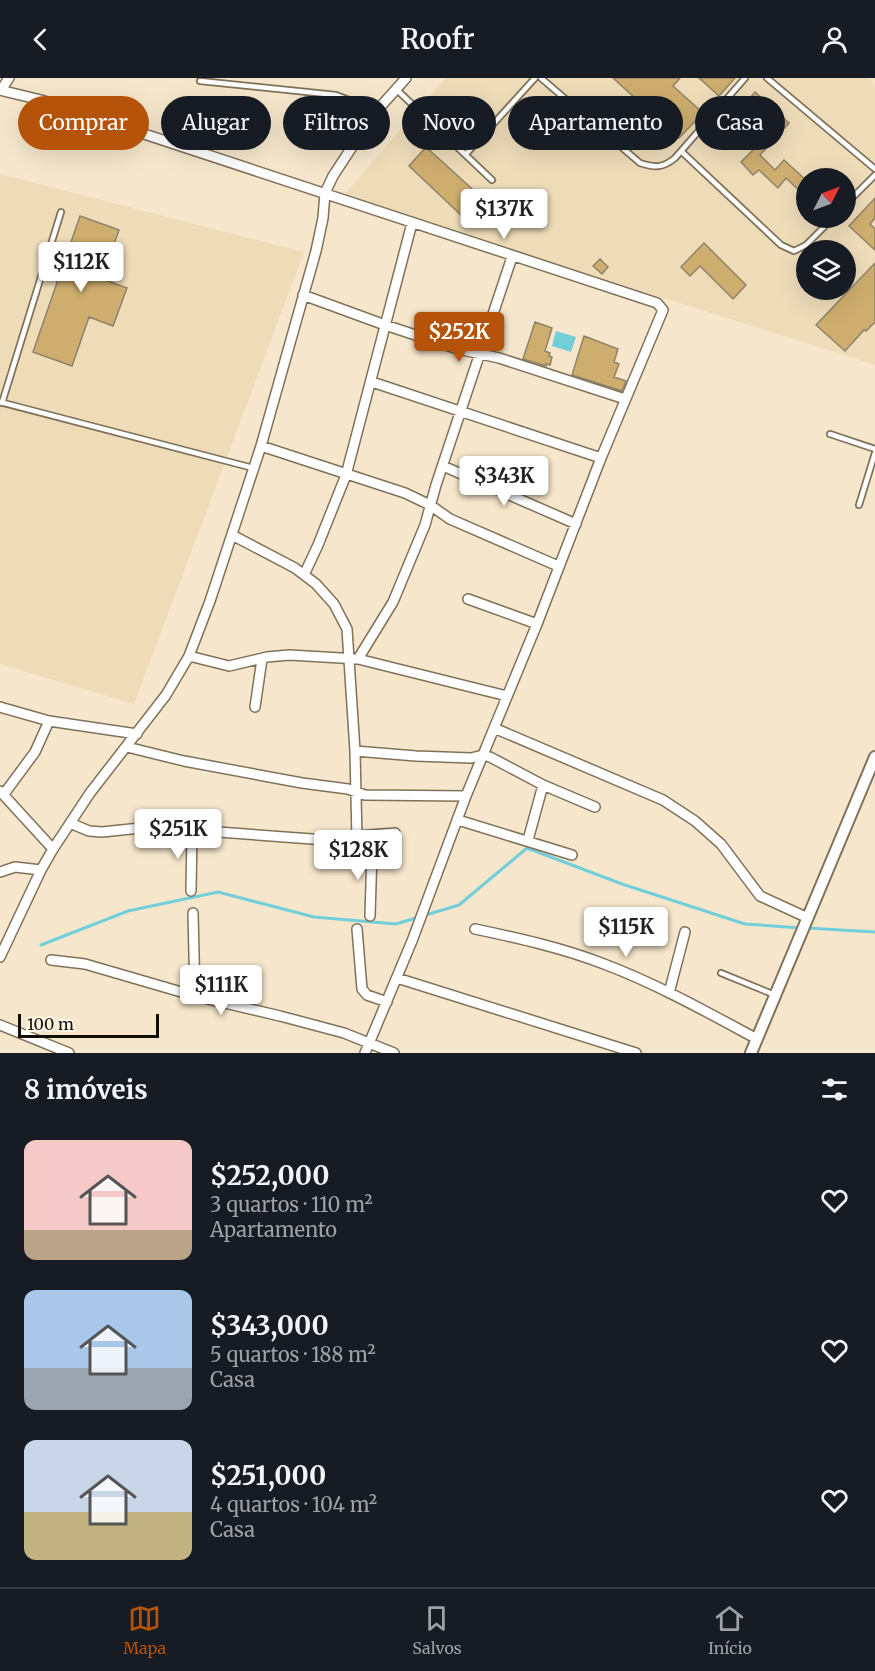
<!DOCTYPE html>
<html lang="pt">
<meta charset="utf-8">
<style>
body{margin:0;font-family:Merriweather,serif;background:#20242c;color:#f1f3f6;height:100vh;display:flex;flex-direction:column;font-size:22px;white-space:nowrap}
*{box-sizing:border-box;margin:0}
p{font-size:20px;color:#9ea1a6}
.icon{flex:none;width:33px;height:33px;fill:none;stroke:currentColor;stroke-width:2;stroke-linecap:round;stroke-linejoin:round}
.map{position:relative;height:975px;overflow:hidden}
.details{display:flex;flex-direction:column;background:#171b24;flex:1}
.details>*{flex:none}
.banner{position:absolute;left:18px;top:18px;width:840px;height:54px;display:flex;gap:12px}
.needle{width:39px;rotate:48deg}
.tools{position:absolute;left:796px;top:90px;display:grid;gap:12px}
.tools a{display:grid;place-items:center;width:60px;height:60px;border-radius:50%;background:#171b24;box-shadow:0 6px 24px #0002;font-size:30px}
.scale{position:absolute;left:18px;bottom:15px;width:141px;box-sizing:border-box;padding-left:6px;border:3px solid #130e06;border-top:0;font-size:16px;line-height:21px;white-space:nowrap;color:#130e06;-webkit-text-stroke:4px #fef5e5;paint-order:stroke}
.price{position:absolute;translate:-50% -51px;padding:0 14px;border-radius:6px;background:#fff;color:#222;font-size:20px;line-height:39px;filter:drop-shadow(0 2px 3px #0008)}
.price::after{content:'';position:absolute;left:50%;top:36px;width:18px;height:14px;margin-left:-9px;background:inherit;clip-path:polygon(0 0,100% 0,50% 100%)}
.price.active{background:#b45309;color:#fff}
ul{padding:0;list-style:none}
li{display:flex;align-items:center;gap:18px;height:150px;padding:0 24px}
li span{display:grid;place-items:center;flex:none;width:168px;height:120px;border-radius:12px;color:#555}
li>.icon{margin-inline-start:auto}
span .icon{width:72px;height:72px;fill:#fffc;stroke-width:1}
li b{font-size:26px}
h2{display:flex;justify-content:space-between;align-items:center;height:72px;padding:0 24px;font-size:26px}
.tag{padding:0 21px;border-radius:27px;background:#171b24;box-shadow:0 6px 24px #0002;font-size:21px;line-height:54px}
.tag.active{background:#b45309;color:#fff}
header{display:flex;justify-content:space-between;align-items:center;height:78px;padding:0 24px;background:#171b24;font-size:27px;font-weight:600}
.tabs{display:flex;justify-content:space-around;align-items:center;height:84px;border-top:2px solid #363941;background:#171b24;font-size:16px;color:#9ea1a6}
.tabs a{display:grid;justify-items:center;gap:3px}
.tabs .active{color:#b45309}
.map>svg:first-child{display:block}
</style>
<header><svg class="icon" aria-label="back" viewBox="0 0 24 24"><path d="M15 5l-7 7 7 7"/></svg>Roofr<svg class="icon" aria-label="person" viewBox="0 0 24 24"><circle cx="12" cy="8" r="4"/><path d="M4 21q1-7 8-7t8 7"/></svg></header>
<div class="map">
<svg width="875" height="975" viewBox="0 0 875 975">
<rect width="100%" height="100%" fill="#f6e7cc"/>
<path fill="#eedcb9" fill-rule="evenodd" d="M446,0H870L875,10V287L343,118ZM807,100H846V140H807ZM807,172H846V212H807Z
M0,96L304,174L134,626L0,586Z"/>
<path fill="#72cfda" d="M556,253L576,259L571,274L552,268Z"/>
<g fill="none" stroke-linecap="round" stroke-linejoin="round">
<path stroke="#72cfda" stroke-width="3" d="M807,850L875,854
M41,867L128,833L218,814L314,839L396,846L459,827L527,770L622,806L745,846L801,850"/>
</g>
<path fill="#ceae6f" stroke="#8f8269" stroke-width="1.5" d="M613,0H680L673,8L703,35L679,60Z
M699,0H735L719,18Z
M755,14L789,45L760,77L775,92L784,82L807,103V120L786,100L778,110L759,92L753,97L741,84L762,63L734,38Z
M426,69L480,118L462,138L409,88Z
M875,120V140L870,146L875,151V172L849,148Z
M80,138L119,152L102,201L127,210L113,248L89,239L72,288L33,274Z
M704,165L746,207L733,221L700,188L690,198L681,189Z
M600,181L608,189L602,196L593,188Z
M875,185V244L866,253L864,252L845,273L816,247Z
M535,244L552,250L545,273L550,275L549,278L552,279L550,287L546,286V288L523,281Z
M584,258L618,271L614,284L619,286L614,299L626,303L622,313L572,297Z"/>
<g fill="none" stroke-linecap="round" stroke-linejoin="round">
<defs>
<path id="service" d="M541,0L640,85C655,90 663,90 675,80L745,0
M767,0L875,91
M200,3L336,17L357,25L373,37
M396,11L492,102
M681,73L781,167L794,173L806,167L833,140
M466,76L535,0
M846,126L875,97
M0,324L253,390
M2,325L61,134
M830,356L875,371
M859,427L875,375
M721,895L775,917"/>
<path id="minor" d="M0,12L41,22L657,225L663,232L601,380L537,546L466,718L412,863L365,975
M1,12L9,0
M303,217L385,247L458,271L499,280L625,321
M372,304L601,380
M261,368L405,415L430,427L450,441L558,488
M443,388L576,446
M232,457L295,490L316,506L334,526L347,551L355,673L357,762
M304,497L318,467L346,397L412,145
M468,521L537,546
M189,578L229,588L267,579L289,577L358,581L507,618
M358,581L393,524L425,447L436,407L512,179
M0,629L49,643L137,656
M255,629L262,581
M494,650L663,722L695,743L721,766L760,818L808,840
M127,669L184,683L302,705L348,711L365,717L466,718
M355,673L416,678L471,680L483,677L490,679L543,707L595,729
M0,713L53,771
M4,716L35,674L49,643
M458,742L572,777
M70,745L89,753L102,754L150,749L353,764L357,762L368,768L372,773L370,838
M358,758L395,755
M528,762L543,707
M0,794L15,789L41,792
M191,813L192,752
M193,835L195,918
M357,851L362,911L367,917L387,924
M475,851C518,860 563,870 604,886C657,906 707,934 757,961
M0,879L41,792L53,771L90,715L166,617L189,578L210,523L261,368L316,173L323,140L325,115L333,98L373,37L406,0
M51,882L85,886L195,918L280,938L344,955L394,975
M397,900L636,975
M669,915L685,854
M0,947L69,975"/>
<path id="tertiary" d="M751,975L875,679"/>
</defs>
<use href="#service" stroke="#7f7259" stroke-width="8"/>
<use href="#minor" stroke="#7f7259" stroke-width="12"/>
<use href="#tertiary" stroke="#7f7259" stroke-width="14"/>
<use href="#service" stroke="#fff" stroke-width="4.5"/>
<use href="#minor" stroke="#fff" stroke-width="9"/>
<use href="#tertiary" stroke="#fff" stroke-width="10"/>
</g>
</svg>
<div class="tools">
<a><svg class="needle" viewBox="-14 -14 28 28"><path d="M0-13l5 13h-10z" fill="#e53935"/><path d="M0 13l5-13h-10z" fill="#9ea1a6"/></svg></a>
<a><svg class="icon" aria-label="layers" viewBox="0 0 24 24"><path d="M12 4l9 5-9 5-9-5zM3 14l9 5 9-5"/></svg></a>
</div>
<div class="scale">100 m</div>
<b class="price" style="left:504px;top:162px">$137K</b>
<b class="price" style="left:81px;top:215px">$112K</b>
<b class="price active" style="left:459px;top:285px">$252K</b>
<b class="price" style="left:504px;top:429px">$343K</b>
<b class="price" style="left:178px;top:782px">$251K</b>
<b class="price" style="left:358px;top:803px">$128K</b>
<b class="price" style="left:626px;top:880px">$115K</b>
<b class="price" style="left:221px;top:938px">$111K</b>
<div class="banner">
<a class="tag active">Comprar</a>
<a class="tag">Alugar</a>
<a class="tag">Filtros</a>
<a class="tag">Novo</a>
<a class="tag">Apartamento</a>
<a class="tag">Casa</a>
</div>
</div>
<section class="details">
<h2>8 imóveis<svg class="icon" aria-label="filters" viewBox="0 0 24 24"><path d="M4 7h16M4 17h16"/><circle cx="9" cy="7" r="2"/><circle cx="15" cy="17" r="2"/></svg></h2>
<ul>
<li><span style="background:linear-gradient(#f6c9c9 75%,#b9a48a 0)"><svg class="icon" aria-label="home" viewBox="0 0 24 24"><path d="M3 11l9-7 9 7M6 9v11h12V9"/></svg></span><div><b>$252,000</b><p>3 quartos · 110 m²</p><p>Apartamento</p></div><svg class="icon" aria-label="heart" viewBox="0 0 24 24"><path d="M12 20l-8-8c-3-5 5-10 8-4 3-6 11-1 8 4z"/></svg></li>
<li><span style="background:linear-gradient(#a9c7e8 65%,#9aa5b1 0)"><svg class="icon" aria-label="home" viewBox="0 0 24 24"><path d="M3 11l9-7 9 7M6 9v11h12V9"/></svg></span><div><b>$343,000</b><p>5 quartos · 188 m²</p><p>Casa</p></div><svg class="icon" aria-label="heart" viewBox="0 0 24 24"><path d="M12 20l-8-8c-3-5 5-10 8-4 3-6 11-1 8 4z"/></svg></li>
<li><span style="background:linear-gradient(#c9d6e8 60%,#c2b280 0)"><svg class="icon" aria-label="home" viewBox="0 0 24 24"><path d="M3 11l9-7 9 7M6 9v11h12V9"/></svg></span><div><b>$251,000</b><p>4 quartos · 104 m²</p><p>Casa</p></div><svg class="icon" aria-label="heart" viewBox="0 0 24 24"><path d="M12 20l-8-8c-3-5 5-10 8-4 3-6 11-1 8 4z"/></svg></li>
</ul>
</section>
<nav class="tabs">
<a class="active"><svg class="icon" aria-label="map" viewBox="0 0 24 24"><path d="M3 6l6-2 6 2 6-2v14l-6 2-6-2-6 2zM9 4v14M15 6v14"/></svg>Mapa</a>
<a><svg class="icon" aria-label="saved" viewBox="0 0 24 24"><path d="M7 4h10v16l-5-4-5 4z"/></svg>Salvos</a>
<a><svg class="icon" aria-label="home" viewBox="0 0 24 24"><path d="M3 11l9-7 9 7M6 9v11h12V9"/></svg>Início</a>
</nav>
